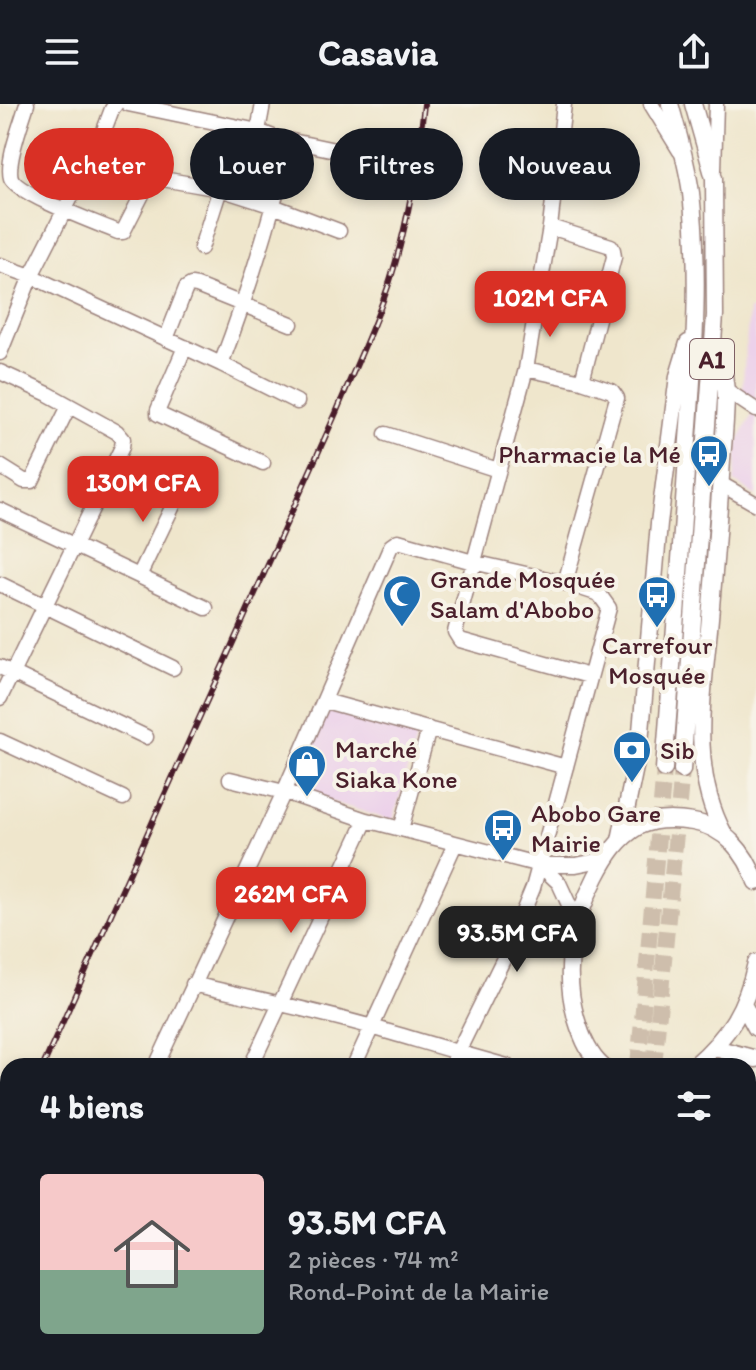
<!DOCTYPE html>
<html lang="fr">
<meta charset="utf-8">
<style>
body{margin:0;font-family:Itim,sans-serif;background:#20242c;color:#f1f3f6;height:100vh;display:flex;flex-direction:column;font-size:30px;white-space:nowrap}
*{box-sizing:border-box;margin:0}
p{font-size:26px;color:#9ea1a6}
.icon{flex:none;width:44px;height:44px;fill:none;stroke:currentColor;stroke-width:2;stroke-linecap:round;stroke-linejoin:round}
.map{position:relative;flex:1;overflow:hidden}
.sheet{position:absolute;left:0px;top:954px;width:756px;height:312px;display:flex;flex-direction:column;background:#171b24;border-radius:24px 24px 0 0;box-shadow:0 4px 12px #0003}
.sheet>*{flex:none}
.hud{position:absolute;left:24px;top:24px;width:708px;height:72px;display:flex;gap:16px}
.price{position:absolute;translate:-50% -68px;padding:0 18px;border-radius:16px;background:#d93025;color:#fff;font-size:26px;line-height:52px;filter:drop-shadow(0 2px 4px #0008)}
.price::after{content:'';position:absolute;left:50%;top:48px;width:24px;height:18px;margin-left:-12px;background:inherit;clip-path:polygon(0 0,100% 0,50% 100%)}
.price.current{background:#222;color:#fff}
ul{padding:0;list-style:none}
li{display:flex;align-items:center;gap:24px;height:200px;padding:0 40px}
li+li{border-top:2px solid #363941}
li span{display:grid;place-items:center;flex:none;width:224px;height:160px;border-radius:8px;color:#555}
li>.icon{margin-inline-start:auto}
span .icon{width:96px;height:96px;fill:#fffc;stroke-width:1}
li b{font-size:34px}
h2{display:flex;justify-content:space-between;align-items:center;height:96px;padding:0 40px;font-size:34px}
.chip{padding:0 28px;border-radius:36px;background:#171b24;box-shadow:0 4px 12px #0003;font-size:28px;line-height:72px}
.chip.current{background:#d93025;color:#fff}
header{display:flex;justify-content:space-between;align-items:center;height:104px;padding:0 40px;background:#171b24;font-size:36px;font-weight:700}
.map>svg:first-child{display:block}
</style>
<header><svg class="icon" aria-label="menu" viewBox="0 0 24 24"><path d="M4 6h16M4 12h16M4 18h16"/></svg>Casavia<svg class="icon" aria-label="share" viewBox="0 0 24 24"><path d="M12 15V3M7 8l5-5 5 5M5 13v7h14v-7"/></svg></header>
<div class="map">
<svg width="756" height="1266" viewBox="0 0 756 1266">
<rect width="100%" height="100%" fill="#f7f3e8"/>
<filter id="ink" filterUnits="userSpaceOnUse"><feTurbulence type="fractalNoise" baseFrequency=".0125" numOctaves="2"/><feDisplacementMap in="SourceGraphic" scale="16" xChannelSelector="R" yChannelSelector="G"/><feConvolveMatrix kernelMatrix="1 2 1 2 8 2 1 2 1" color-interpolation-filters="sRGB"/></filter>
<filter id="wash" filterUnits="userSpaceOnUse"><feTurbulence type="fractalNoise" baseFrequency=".006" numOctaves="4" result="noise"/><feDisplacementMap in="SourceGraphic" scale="32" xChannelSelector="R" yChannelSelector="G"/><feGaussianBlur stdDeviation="1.8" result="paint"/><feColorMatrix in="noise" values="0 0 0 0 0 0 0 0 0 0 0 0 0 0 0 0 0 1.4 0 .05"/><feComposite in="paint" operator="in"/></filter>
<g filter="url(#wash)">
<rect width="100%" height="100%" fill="#efe6cc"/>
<path fill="#ecd1ea" d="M749,206H756V297L742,288Z
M754,306L756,307V392L734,378L738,338Z
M327,606L417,632L393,717L291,685Z"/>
</g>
<g filter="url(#ink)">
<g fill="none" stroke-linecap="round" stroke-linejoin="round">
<path stroke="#cebeac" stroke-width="16" stroke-dasharray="16 8" stroke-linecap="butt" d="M638,962L664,665
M654,962L682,666"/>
<defs>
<path id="minor" d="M27,0C22,17 6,58 11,74C17,90 99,120 118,128H123L151,73
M128,0L258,27L273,33L354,50
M564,0L550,123L526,265L455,528L460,536L589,572
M651,0L680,47
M258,27L263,0
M94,53L151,73L220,85L273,102L339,127
M714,66L716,0
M550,123L611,142L613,146L614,153L582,277
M201,144L220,85
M0,161L31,172L221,260L297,298
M166,235L186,184L191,181L197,182L291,220
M185,243L158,306V310L263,359
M0,249L31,172L90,56L94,53L112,5L116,0
M221,260C249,187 271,113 290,37
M526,265L582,277L612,287L617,294L565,479
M0,268L48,290L117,328L123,335L122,343L0,594
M726,286L756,306
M386,330L498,366
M0,362L24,377H32L69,302
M721,380L756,400
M0,406L206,504
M139,472L182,383
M0,480L173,564
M0,563L146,633
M325,597L566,663
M0,637L123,694
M230,675L284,688L366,716L540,761H576L606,755
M401,725L429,625
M540,761L559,779L577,818
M193,880C253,894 313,906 372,923C417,936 462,950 507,962
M156,962L284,688L391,442L398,437L473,458L565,479L599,490L609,504L533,784L503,856L451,962
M251,962L366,716
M354,962L455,740
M502,1258L519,1266
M19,1266L22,1258
M117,1266L120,1258
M216,1266L220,1258
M316,1266L319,1258
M414,1266L417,1258
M706,1266L707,1258"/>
<path id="major" d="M720,245C722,259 725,274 726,288C726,310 724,333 722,355C719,408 715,461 710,514C704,586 688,664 724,730
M664,665C672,560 681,455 687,350C693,263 701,176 691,89C687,59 678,29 670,0
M682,666L715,211L714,74L693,0
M620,736L640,639L659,419L678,272L688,239
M744,902L756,924
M715,944L756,955
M602,962C588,950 581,931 576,914C562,864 573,818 596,773C607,752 618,734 639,722C656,714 675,715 693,718C725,723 746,749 756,778
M694,962C729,932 746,904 756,859
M589,1266V1258
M610,1266L611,1258
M630,1266V1258
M645,1266L646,1258"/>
</defs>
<use href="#minor" stroke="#9c827c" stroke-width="17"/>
<use href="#major" stroke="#9c827c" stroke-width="19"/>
<use href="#minor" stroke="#fff" stroke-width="14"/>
<use href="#major" stroke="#fff" stroke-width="16"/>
<defs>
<path id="rail" d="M43,962L336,309C354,265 375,222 390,177C408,120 418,59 424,0
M0,1057L8,1039"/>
</defs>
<use href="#rail" stroke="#4a1f2b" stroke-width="6"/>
<use href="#rail" stroke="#f7f3e8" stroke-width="3" stroke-dasharray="9" stroke-linecap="butt"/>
</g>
</g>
<defs>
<symbol id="bus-pin" viewBox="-11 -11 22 30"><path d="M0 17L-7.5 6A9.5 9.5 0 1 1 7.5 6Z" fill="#1f6fb2" stroke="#f7f3e8"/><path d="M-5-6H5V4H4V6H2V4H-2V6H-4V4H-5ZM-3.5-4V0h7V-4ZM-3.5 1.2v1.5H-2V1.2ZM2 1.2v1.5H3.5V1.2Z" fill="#fff"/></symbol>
<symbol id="mosque-pin" viewBox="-11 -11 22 30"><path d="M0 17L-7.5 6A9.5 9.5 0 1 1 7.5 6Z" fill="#1f6fb2" stroke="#f7f3e8"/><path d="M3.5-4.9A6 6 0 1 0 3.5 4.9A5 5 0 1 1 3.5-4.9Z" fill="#fff"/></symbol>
<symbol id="bank-pin" viewBox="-11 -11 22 30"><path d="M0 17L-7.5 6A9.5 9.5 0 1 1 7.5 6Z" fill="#1f6fb2" stroke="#f7f3e8"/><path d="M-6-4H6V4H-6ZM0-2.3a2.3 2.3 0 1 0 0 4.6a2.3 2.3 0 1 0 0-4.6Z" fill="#fff"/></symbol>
<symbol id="shop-pin" viewBox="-11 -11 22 30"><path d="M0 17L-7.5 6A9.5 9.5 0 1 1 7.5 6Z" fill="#1f6fb2" stroke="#f7f3e8"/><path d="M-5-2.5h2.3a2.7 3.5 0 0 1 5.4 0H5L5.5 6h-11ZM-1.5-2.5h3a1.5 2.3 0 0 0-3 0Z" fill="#fff"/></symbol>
</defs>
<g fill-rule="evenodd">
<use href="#bus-pin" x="687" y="328" width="44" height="60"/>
<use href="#mosque-pin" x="380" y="468" width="44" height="60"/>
<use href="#bus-pin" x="635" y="469" width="44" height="60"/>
<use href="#bank-pin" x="610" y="624" width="44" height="60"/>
<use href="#shop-pin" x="285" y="638" width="44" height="60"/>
<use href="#bus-pin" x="481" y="702" width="44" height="60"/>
</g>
<g text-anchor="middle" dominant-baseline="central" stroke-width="8" stroke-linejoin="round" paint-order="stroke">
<rect fill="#f7f3e8" stroke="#7e5f64" stroke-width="2" x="690" y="235" width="44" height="40" rx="6"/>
<g font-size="24" font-weight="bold" fill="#4a1f2b">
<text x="712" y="255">A1</text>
</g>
<g font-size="26" fill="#4a1f2b" stroke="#f7f3e8" text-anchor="start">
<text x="681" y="350" text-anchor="end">Pharmacie la Mé</text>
<text x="430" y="475">Grande Mosquée<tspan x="430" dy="30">Salam d'Abobo</tspan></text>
<text x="657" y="541" text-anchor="middle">Carrefour<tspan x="657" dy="30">Mosquée</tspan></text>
<text x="335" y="645">Marché<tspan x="335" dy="30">Siaka Kone</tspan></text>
<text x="660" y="646">Sib</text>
<text x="531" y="709">Abobo Gare<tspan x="531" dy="30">Mairie</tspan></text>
</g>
</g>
</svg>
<b class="price" style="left:550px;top:235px">102M CFA</b>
<b class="price" style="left:143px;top:420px">130M CFA</b>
<b class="price" style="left:291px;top:831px">262M CFA</b>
<b class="price current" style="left:517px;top:870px">93.5M CFA</b>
<div class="hud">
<a class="chip current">Acheter</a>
<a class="chip">Louer</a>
<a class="chip">Filtres</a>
<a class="chip">Nouveau</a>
</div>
<section class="sheet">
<h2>4 biens<svg class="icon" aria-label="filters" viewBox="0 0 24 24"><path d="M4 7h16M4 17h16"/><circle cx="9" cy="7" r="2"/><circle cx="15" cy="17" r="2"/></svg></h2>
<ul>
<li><span style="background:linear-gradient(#f6c9c9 60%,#7fa58c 0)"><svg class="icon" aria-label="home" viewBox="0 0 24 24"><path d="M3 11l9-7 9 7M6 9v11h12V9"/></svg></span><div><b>93.5M CFA</b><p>2 pièces · 74 m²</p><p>Rond-Point de la Mairie</p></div></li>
</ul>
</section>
</div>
